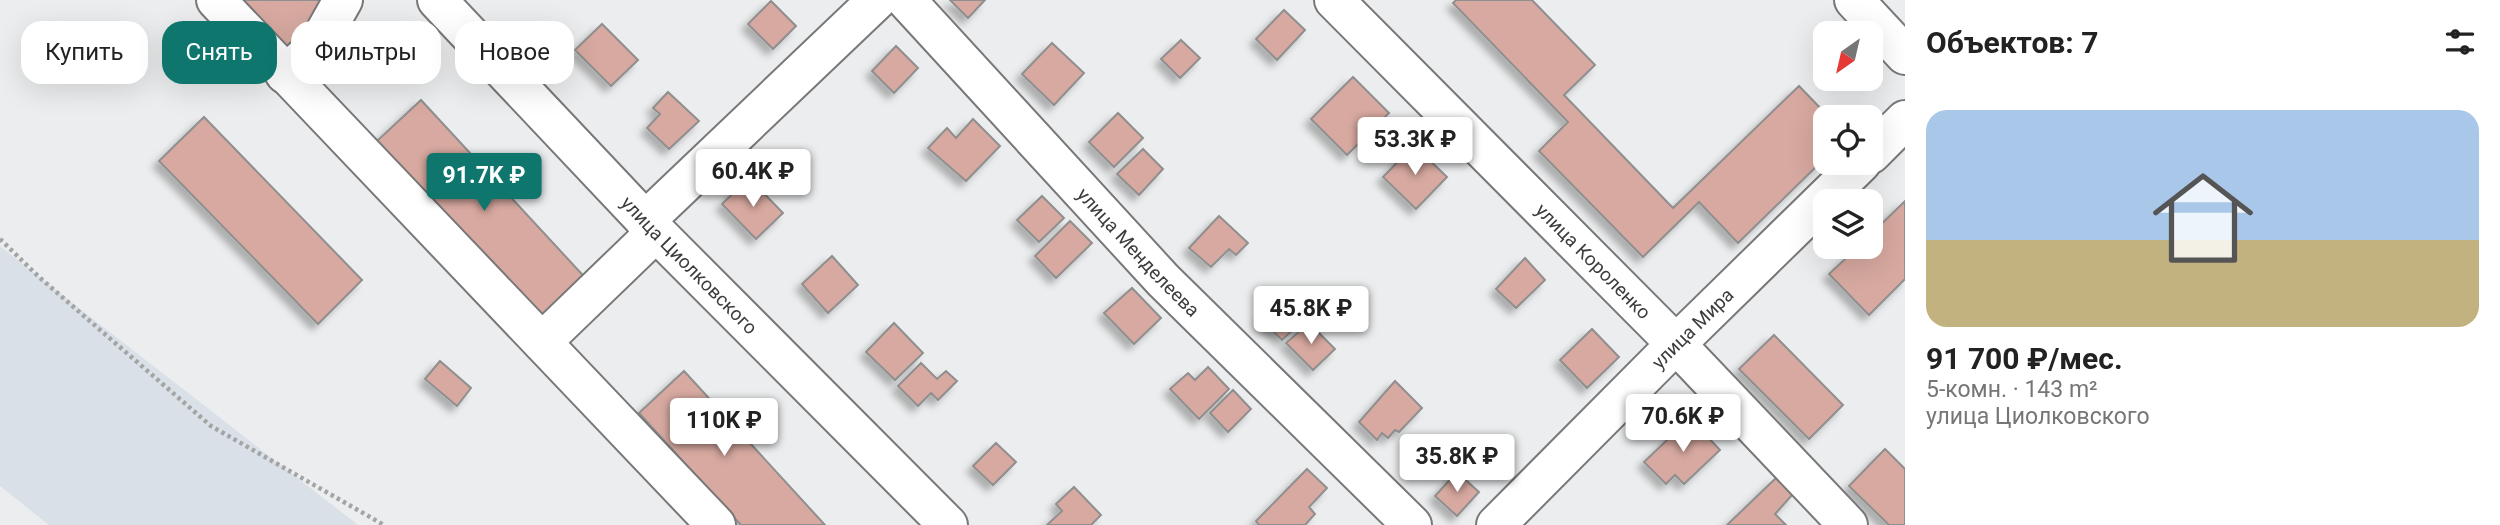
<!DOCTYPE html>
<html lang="ru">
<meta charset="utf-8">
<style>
body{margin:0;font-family:Roboto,sans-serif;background:#f2f2f2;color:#222;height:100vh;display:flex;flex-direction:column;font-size:26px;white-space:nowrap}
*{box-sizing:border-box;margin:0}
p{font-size:23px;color:#767676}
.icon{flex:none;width:38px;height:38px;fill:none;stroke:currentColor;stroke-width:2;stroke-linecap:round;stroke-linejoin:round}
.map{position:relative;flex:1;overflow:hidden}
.sheet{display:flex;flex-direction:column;background:#fff;width:595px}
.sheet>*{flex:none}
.top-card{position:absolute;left:21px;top:21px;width:665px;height:63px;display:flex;gap:14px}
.needle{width:46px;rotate:214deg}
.tools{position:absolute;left:1813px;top:21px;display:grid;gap:14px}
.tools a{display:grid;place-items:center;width:70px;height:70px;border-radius:14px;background:#fff;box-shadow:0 7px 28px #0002;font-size:35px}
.price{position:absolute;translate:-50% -60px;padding:0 16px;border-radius:7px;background:#fff;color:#222;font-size:23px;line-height:46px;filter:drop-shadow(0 2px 4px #0008)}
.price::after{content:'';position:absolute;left:50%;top:42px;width:21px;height:16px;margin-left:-10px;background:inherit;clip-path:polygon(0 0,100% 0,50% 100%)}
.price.on{background:#0f766e;color:#fff}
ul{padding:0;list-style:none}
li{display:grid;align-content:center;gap:14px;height:371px;padding:0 21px}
li span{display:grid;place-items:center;height:217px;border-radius:21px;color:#555}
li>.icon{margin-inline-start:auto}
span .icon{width:126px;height:126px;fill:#fffc;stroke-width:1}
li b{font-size:30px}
h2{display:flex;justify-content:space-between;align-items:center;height:84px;padding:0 21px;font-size:30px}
.tag{padding:0 24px;border-radius:21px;background:#fff;box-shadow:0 7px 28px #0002;font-size:24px;line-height:63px}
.tag.on{background:#0f766e;color:#fff}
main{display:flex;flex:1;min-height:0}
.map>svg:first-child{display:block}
</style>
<main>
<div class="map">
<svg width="1905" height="525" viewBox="0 0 1905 525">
<defs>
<filter id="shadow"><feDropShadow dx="-6" dy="6" stdDeviation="3.5" flood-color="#0004"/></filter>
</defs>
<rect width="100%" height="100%" fill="#ecedee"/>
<path fill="#dae0e7" d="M0,246L39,277L358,525H49L0,486Z"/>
<path fill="#d7a9a0" stroke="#908f8f" stroke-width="2" filter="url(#shadow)" d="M237,0H320L330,11L285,52Z
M950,0H985L968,18Z
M1456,0H1532L1595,65L1564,95L1673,208L1799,86L1829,117H1825V158L1738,243L1699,202L1643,257L1539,151L1568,122L1453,3Z
M771,1L796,26L773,49L748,24Z
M1284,10L1305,30L1277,60L1256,39Z
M602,24L638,60L611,86L575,50Z
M1181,40L1200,58L1180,78L1161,59Z
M1052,43L1084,73L1054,105L1022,74Z
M896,46L918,68L894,93L872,71Z
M1353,77L1389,113L1347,155L1311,119Z
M668,92L699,121L669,149L647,128L660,114L653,108Z
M421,100L591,284L546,325L377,141Z
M1118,113L1143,138L1114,167L1089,142Z
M204,117L362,280L318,324L159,161Z
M973,119L1000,146L966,181L928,148L947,128L956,138Z
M1414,145L1447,177L1416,209L1383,177Z
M1143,149L1163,169L1139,195L1117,174Z
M749,178L783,213L756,239L722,204Z
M1042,196L1064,218L1039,242L1017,220Z
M1905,201V279L1869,315L1829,274L1858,247H1871V234Z
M1219,216L1248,243L1236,255L1229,249L1211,267L1189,248Z
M1070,221L1092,243L1056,278L1035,256Z
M832,256L858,285L828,313L802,284Z
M1525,258L1545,280L1516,308L1496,289Z
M1132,288L1161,318L1134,344L1104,313Z
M1287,293L1308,316L1282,340L1260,319Z
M894,323L923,353L895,380L866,352Z
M1309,323L1335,349L1313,370L1286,343Z
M1592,329L1619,357L1587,388L1560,360Z
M1774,335L1843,405L1809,439L1739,369Z
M440,361L471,388L457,406L425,379Z
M921,363L937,379L946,371L957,381L938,400L931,393L918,406L898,386Z
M1208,367L1229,389L1199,419L1170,389L1188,373L1195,380Z
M684,371L825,525H741L639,413Z
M1395,381L1422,408L1399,432L1395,430L1388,438L1382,433L1377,440L1359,422Z
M1233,390L1251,409L1228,432L1210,413Z
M1690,418L1720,450L1684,484L1675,475L1666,484L1644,462Z
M996,443L1016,462L993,485L973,466Z
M1885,449L1905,469V525H1889L1849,486Z
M1307,469L1327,488L1309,507L1315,514L1305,525H1259L1256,521Z
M1457,472L1479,492L1457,516L1435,496Z
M1776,478L1793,494L1775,514L1786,525H1727Z
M1074,487L1101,515L1091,525H1047L1062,511L1056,504Z"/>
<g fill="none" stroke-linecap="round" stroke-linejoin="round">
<defs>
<g id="minor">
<path d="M216,0L716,525"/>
<path id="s1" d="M437,0L656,232L948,525"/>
<path id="s2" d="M906,0L1163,280L1412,525"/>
<path id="s3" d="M1334,0L1676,344L1848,525"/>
<path d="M1854,0L1905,55"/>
<path d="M285,74L317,46L343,0"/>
<path d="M1871,154L1905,120"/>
<path d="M645,221L877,0"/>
<path d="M542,342L656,232"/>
<path id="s4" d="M1496,525L1676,344L1861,163"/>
</g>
</defs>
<use href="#minor" stroke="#787879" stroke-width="42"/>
<path stroke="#a3a4a4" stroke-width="4.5" stroke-dasharray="3.5 3.5" stroke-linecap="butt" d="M0,239L39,277L211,426L384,525"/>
<use href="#minor" stroke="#fff" stroke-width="38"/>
</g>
<g text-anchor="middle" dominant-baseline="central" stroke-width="5" stroke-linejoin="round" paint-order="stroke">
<g font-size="19" fill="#3c3c3c" stroke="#fff">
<text stroke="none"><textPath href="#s2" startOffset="343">улица Менделеева</textPath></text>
<text stroke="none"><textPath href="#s3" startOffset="368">улица Короленко</textPath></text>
<text stroke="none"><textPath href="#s1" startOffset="366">улица Циолковского</textPath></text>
<text stroke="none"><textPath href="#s4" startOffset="278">улица Мира</textPath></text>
</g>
</g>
</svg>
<div class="tools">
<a><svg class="needle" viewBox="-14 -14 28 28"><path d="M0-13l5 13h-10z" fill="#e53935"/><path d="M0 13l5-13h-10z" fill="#767676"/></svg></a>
<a><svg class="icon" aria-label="locate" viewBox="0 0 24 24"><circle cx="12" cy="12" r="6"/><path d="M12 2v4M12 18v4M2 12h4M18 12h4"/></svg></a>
<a><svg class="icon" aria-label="layers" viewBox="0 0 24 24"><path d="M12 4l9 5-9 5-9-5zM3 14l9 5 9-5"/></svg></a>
</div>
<b class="price" style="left:1415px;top:177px">53.3K ₽</b>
<b class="price" style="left:753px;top:209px">60.4K ₽</b>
<b class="price on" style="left:484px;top:213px">91.7K ₽</b>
<b class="price" style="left:1311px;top:346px">45.8K ₽</b>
<b class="price" style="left:1683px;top:454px">70.6K ₽</b>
<b class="price" style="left:724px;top:458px">110K ₽</b>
<b class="price" style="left:1457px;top:494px">35.8K ₽</b>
<div class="top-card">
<a class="tag">Купить</a>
<a class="tag on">Снять</a>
<a class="tag">Фильтры</a>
<a class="tag">Новое</a>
</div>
</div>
<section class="sheet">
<h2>Объектов: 7<svg class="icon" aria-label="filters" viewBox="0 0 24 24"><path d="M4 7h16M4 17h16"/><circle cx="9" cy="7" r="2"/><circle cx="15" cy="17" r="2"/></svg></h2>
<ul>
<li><span style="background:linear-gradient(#a9c7e8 60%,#c2b280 0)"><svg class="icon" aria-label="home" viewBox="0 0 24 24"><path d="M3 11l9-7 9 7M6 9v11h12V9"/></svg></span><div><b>91 700 ₽/мес.</b><p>5-комн. · 143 m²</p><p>улица Циолковского</p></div></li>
</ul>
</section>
</main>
